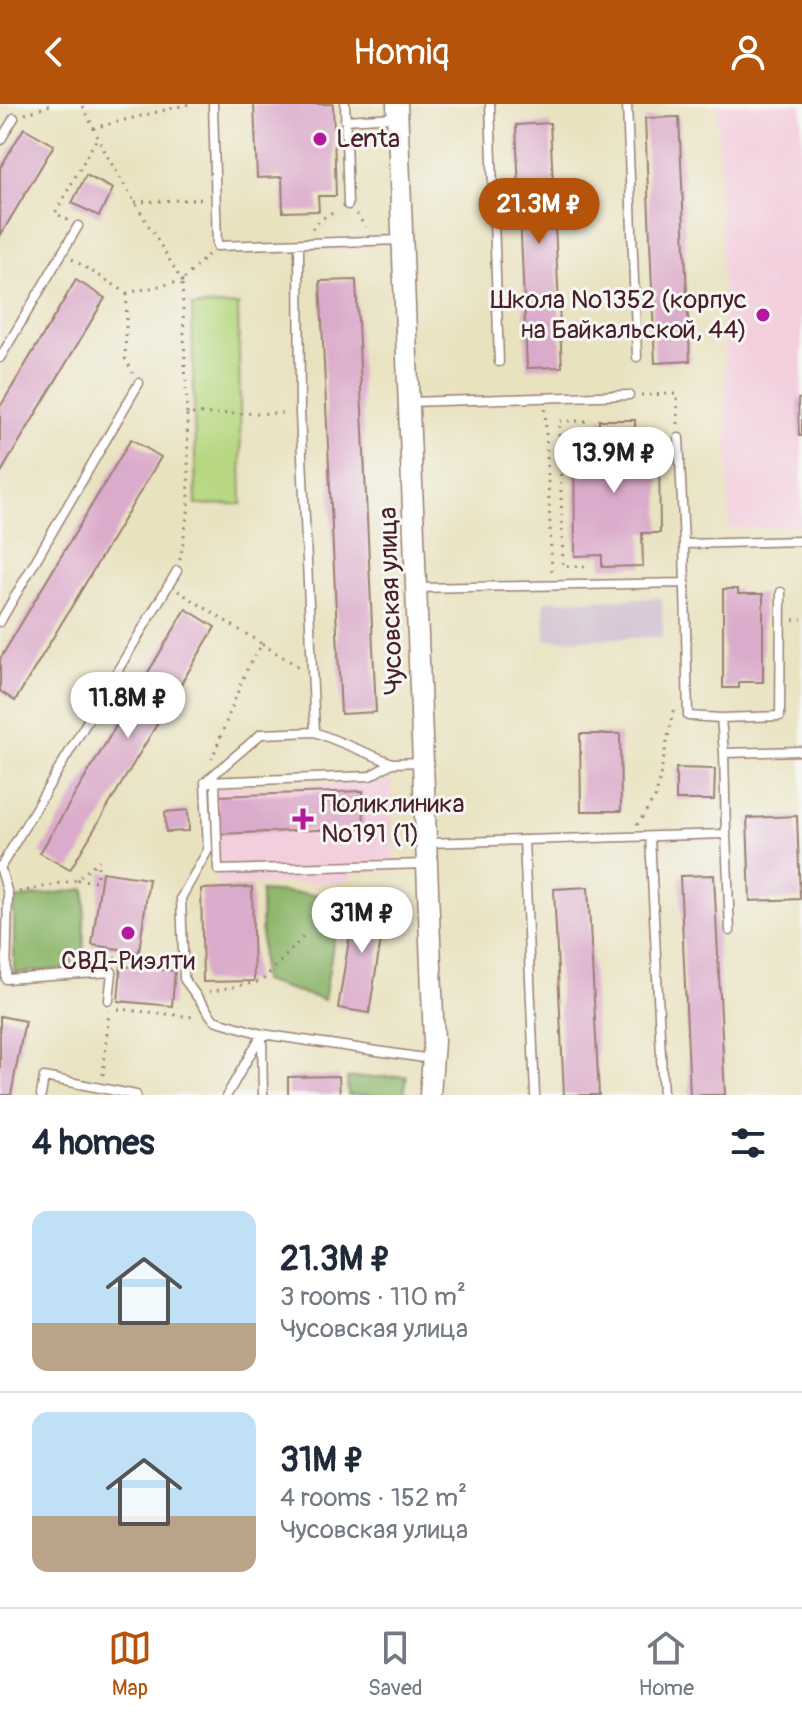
<!DOCTYPE html>
<meta charset="utf-8">
<style>
body{margin:0;font-family:Pangolin,sans-serif;background:#f2f2f3;color:#1f2937;height:100vh;display:flex;flex-direction:column;font-size:30px;white-space:nowrap}
*{box-sizing:border-box;margin:0}
p{font-size:26px;color:#747a83}
.icon{flex:none;width:44px;height:44px;fill:none;stroke:currentColor;stroke-width:2;stroke-linecap:round;stroke-linejoin:round}
.map{position:relative;height:991px;overflow:hidden}
.sheet{display:flex;flex-direction:column;background:#fff;flex:1}
.sheet>*{flex:none}
.price{position:absolute;translate:-50% -68px;padding:0 18px;border-radius:28px;background:#fff;color:#222;font-size:26px;line-height:52px;filter:drop-shadow(0 2px 4px #0008)}
.price::after{content:'';position:absolute;left:50%;top:48px;width:24px;height:18px;margin-left:-12px;background:inherit;clip-path:polygon(0 0,100% 0,50% 100%)}
.price.on{background:#b45309;color:#fff}
ul{padding:0;list-style:none}
li{display:flex;align-items:center;gap:24px;height:200px;padding:0 32px}
li+li{border-top:2px solid #e0e1e3}
li span{display:grid;place-items:center;flex:none;width:224px;height:160px;border-radius:16px;color:#555}
li>.icon{margin-inline-start:auto}
span .icon{width:96px;height:96px;fill:#fffc;stroke-width:1}
li b{font-size:34px}
h2{display:flex;justify-content:space-between;align-items:center;height:96px;padding:0 32px;font-size:34px}
header{display:flex;justify-content:space-between;align-items:center;height:104px;padding:0 32px;background:#b45309;color:#fff;font-size:36px;font-weight:600}
.dock{display:flex;justify-content:space-around;align-items:center;height:112px;border-top:2px solid #e0e1e3;background:#fff;font-size:22px;color:#747a83}
.dock a{display:grid;justify-items:center;gap:4px}
.dock .on{color:#b45309}
.map>svg:first-child{display:block}
</style>
<header><svg class="icon" aria-label="back" viewBox="0 0 24 24"><path d="M15 5l-7 7 7 7"/></svg>Homiq<svg class="icon" aria-label="person" viewBox="0 0 24 24"><circle cx="12" cy="8" r="4"/><path d="M4 21q1-7 8-7t8 7"/></svg></header>
<div class="map">
<svg width="802" height="991" viewBox="0 0 802 991">
<rect width="100%" height="100%" fill="#f6f6f2"/>
<filter id="ink" filterUnits="userSpaceOnUse"><feTurbulence type="fractalNoise" baseFrequency=".0125" numOctaves="2"/><feDisplacementMap in="SourceGraphic" scale="16" xChannelSelector="R" yChannelSelector="G"/><feConvolveMatrix kernelMatrix="1 2 1 2 8 2 1 2 1" color-interpolation-filters="sRGB"/></filter>
<filter id="wash" filterUnits="userSpaceOnUse"><feTurbulence type="fractalNoise" baseFrequency=".006" numOctaves="4" result="noise"/><feDisplacementMap in="SourceGraphic" scale="32" xChannelSelector="R" yChannelSelector="G"/><feGaussianBlur stdDeviation="1.8" result="paint"/><feColorMatrix in="noise" values="0 0 0 0 0 0 0 0 0 0 0 0 0 0 0 0 0 1.4 0 .05"/><feComposite in="paint" operator="in"/></filter>
<g filter="url(#wash)">
<rect width="100%" height="100%" fill="#e9e2bf"/>
<path fill="#f3cfde" d="M717,0H802V422L730,424Z
M391,677L395,767L352,768L349,777L216,782L212,684Z"/>
<path fill="#cfbdce" d="M662,494L663,533L545,536L544,497Z"/>
<path fill="#b5d77f" stroke="#807b55" stroke-width="2" d="M238,201L242,400L196,401L192,202Z"/>
<path fill="#90b86e" stroke="#6d6c4c" stroke-width="2" d="M85,785L83,863L14,869V795Z
M261,787L341,792L324,896L262,877Z
M407,972L404,991H348L347,974Z"/>
<g id="blocks">
<path fill="#dbabcb" d="M254,0H333L336,92H318L319,107L283,108L282,73L257,74Z
M679,13L690,257L655,259L645,14Z
M550,19L562,263L527,264L516,21Z
M24,24L54,41L0,132V64Z
M86,71L113,85L99,112L72,99Z
M76,176L105,194L0,370V303Z
M356,176L376,608L341,610L320,177Z
M802,294V332H799L798,295Z
M599,316H635L636,352H659L660,429H642L643,462L602,463V451L575,452L574,329L599,328Z
M131,335L161,353L15,597L0,587V555Z
M723,485H738V490H763V578H739V584H723Z
M186,505L215,523L70,766L40,749Z
M580,630H620L621,707H581Z
M676,664L715,665L714,696H676Z
M363,687L364,724L219,730L217,692Z
M188,706L189,727L166,728L165,708Z
M797,712L800,795L750,797L747,714Z
M102,768L149,775L139,848L92,841Z
M714,771L725,991H690L680,772Z
M252,783L254,877L203,878L201,785Z
M588,783L599,991H564L554,785Z
M356,793L387,798L369,909L338,904Z
M121,862L175,867L172,902L118,897Z
M0,912L25,917L11,991H0Z
M339,972L340,991H288V973Z"/>
</g>
</g>
<g filter="url(#ink)">
<use href="#blocks" fill-opacity="0" stroke="#9a8075" stroke-width="2"/>
<g fill="none" stroke-linecap="round" stroke-linejoin="round">
<defs>
<path id="service" d="M213,0L217,142L401,136
M345,0L348,101
M490,0L499,258
M627,0L637,253
M345,16L396,13
M0,37L14,14
M299,140L300,309L315,628
M0,254L78,122
M410,298L629,291
M679,334L684,440
M418,484L685,479
M0,518L139,279
M721,614L780,612L781,488
M724,649L721,614L688,612L684,440L802,437
M392,659L370,672L205,678L208,746L181,794L184,875L214,916L262,930L431,955
M215,677L218,766L425,760
M205,678L261,630L315,628L392,659L422,658
M726,730L730,827
M650,733L663,991
M524,736L535,991
M427,739L726,730L724,649L802,647
M0,762L8,790L6,875L112,868L109,896
M0,764L177,467
M262,931L263,991
M41,991L44,973L136,991
M227,991L262,930"/>
<path id="tertiary" d="M397,0L434,938L430,991"/>
</defs>
<use href="#service" stroke="#9a8075" stroke-width="11"/>
<use href="#tertiary" stroke="#9a8075" stroke-width="23"/>
<path stroke="#9a8075" stroke-width="3" stroke-dasharray="2 6" stroke-linecap="butt" d="M25,10L54,0
M93,24L189,0
M135,98L203,95
M356,110L366,123
M68,116L55,109L97,34
M312,125L321,115L337,107
M72,155L127,189L182,177L107,52L82,0
M127,190L125,254L133,269
M641,291L677,290L678,322
M545,305L552,469
M187,310L182,177L209,150
M586,317H559L563,462L590,463
M180,456L189,402L187,310L286,309
M178,487L262,540L245,569L212,655
M793,516L802,515
M262,540L299,563
M637,721L656,692L674,603
M77,776L96,777L99,756
M19,788L77,776L99,756
M114,854L170,857
M209,888L262,877L307,829
M118,905L194,913
M103,971L109,907"/>
<use href="#service" stroke="#fff" stroke-width="8"/>
<use href="#tertiary" stroke="#fff" stroke-width="20"/>
</g>
</g>
<g fill="#b5179e" stroke="#f6f6f2" stroke-width="3">
<circle cx="320" cy="35" r="8"/>
<circle cx="763" cy="211" r="8"/>
<path d="M299 703h8v8h8v8h-8v8h-8v-8h-8v-8h8z"/>
<circle cx="128" cy="829" r="8"/>
</g>
<g text-anchor="middle" dominant-baseline="central" stroke-width="6" stroke-linejoin="round" paint-order="stroke">
<g font-size="26" fill="#4a1f2b" stroke="#f6f6f2" text-anchor="start">
<text x="336" y="35">Lenta</text>
<text x="747" y="196" text-anchor="end">Школа №1352 (корпус<tspan x="747" dy="30">на Байкальской, 44)</tspan></text>
<text x="321" y="700">Поликлиника<tspan x="321" dy="30">№191 (1)</tspan></text>
<text x="128" y="857" text-anchor="middle">СВД-Риэлти</text>
</g>
<g font-size="26" fill="#4a1f2b" stroke="#f6f6f2">
<text transform="translate(391 497) rotate(-92)">Чусовская улица</text>
</g>
</g>
</svg>
<b class="price on" style="left:539px;top:142px">21.3M ₽</b>
<b class="price" style="left:614px;top:391px">13.9M ₽</b>
<b class="price" style="left:128px;top:636px">11.8M ₽</b>
<b class="price" style="left:362px;top:851px">31M ₽</b>
</div>
<section class="sheet">
<h2>4 homes<svg class="icon" aria-label="filters" viewBox="0 0 24 24"><path d="M4 7h16M4 17h16"/><circle cx="9" cy="7" r="2"/><circle cx="15" cy="17" r="2"/></svg></h2>
<ul>
<li><span style="background:linear-gradient(#bfe0f5 70%,#b9a48a 0)"><svg class="icon" aria-label="home" viewBox="0 0 24 24"><path d="M3 11l9-7 9 7M6 9v11h12V9"/></svg></span><div><b>21.3M ₽</b><p>3 rooms · 110 m²</p><p>Чусовская улица</p></div></li>
<li><span style="background:linear-gradient(#bfe0f5 65%,#b9a48a 0)"><svg class="icon" aria-label="home" viewBox="0 0 24 24"><path d="M3 11l9-7 9 7M6 9v11h12V9"/></svg></span><div><b>31M ₽</b><p>4 rooms · 152 m²</p><p>Чусовская улица</p></div></li>
</ul>
</section>
<nav class="dock">
<a class="on"><svg class="icon" aria-label="map" viewBox="0 0 24 24"><path d="M3 6l6-2 6 2 6-2v14l-6 2-6-2-6 2zM9 4v14M15 6v14"/></svg>Map</a>
<a><svg class="icon" aria-label="saved" viewBox="0 0 24 24"><path d="M7 4h10v16l-5-4-5 4z"/></svg>Saved</a>
<a><svg class="icon" aria-label="home" viewBox="0 0 24 24"><path d="M3 11l9-7 9 7M6 9v11h12V9"/></svg>Home</a>
</nav>
